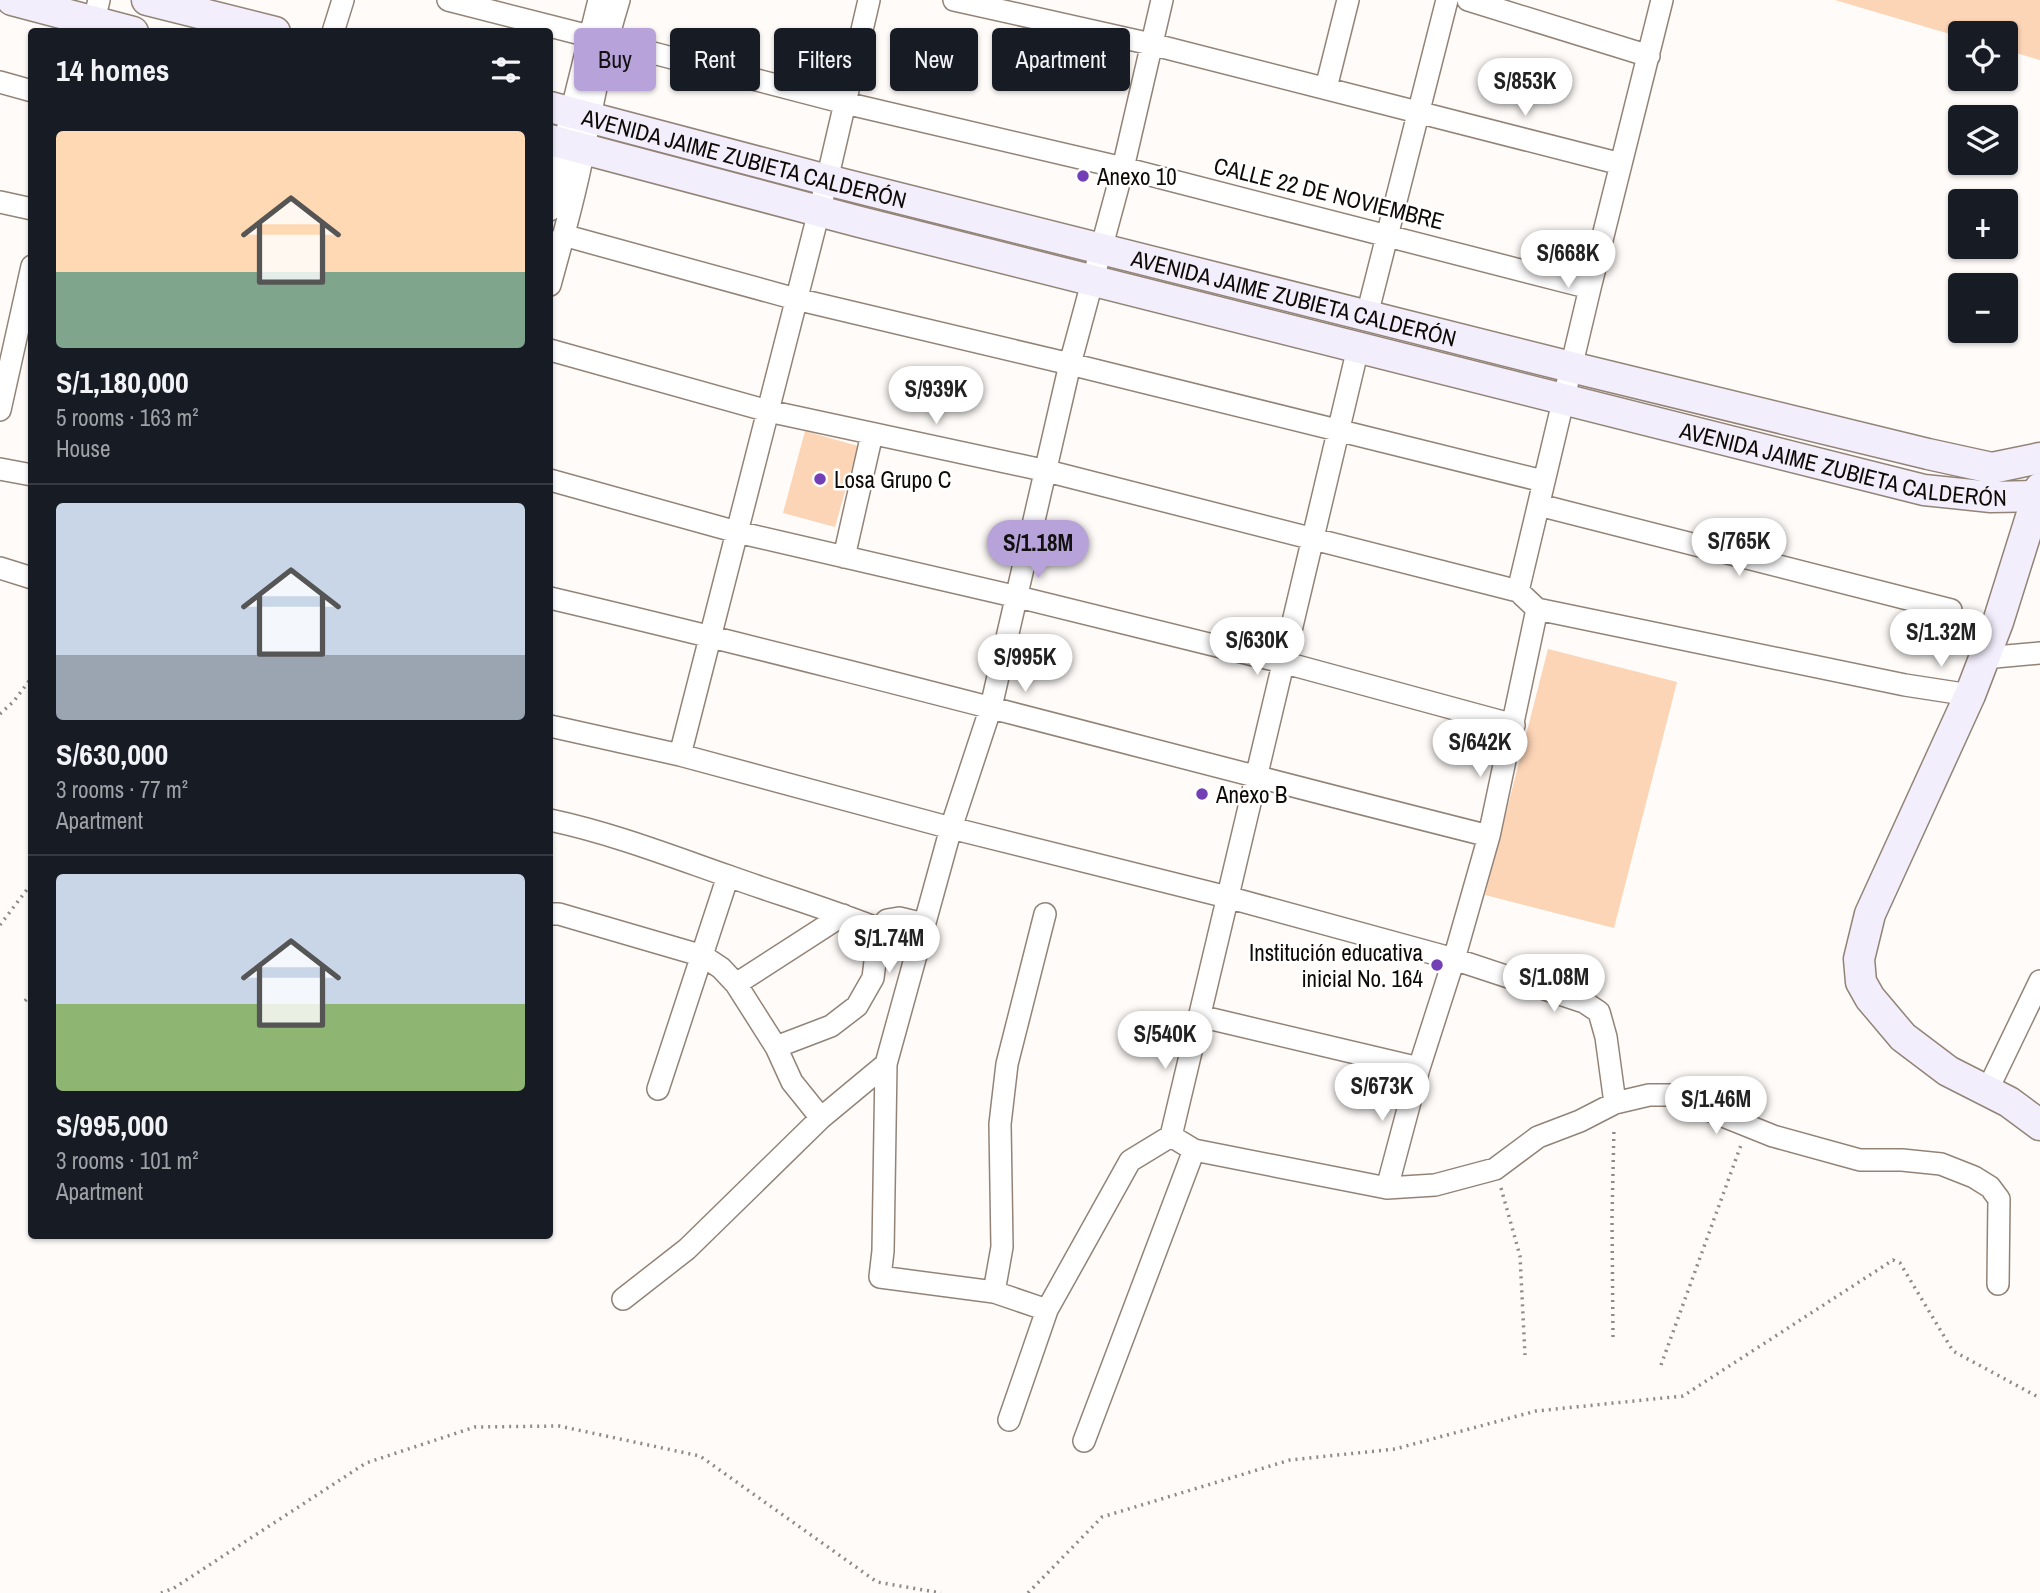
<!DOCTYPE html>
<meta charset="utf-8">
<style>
body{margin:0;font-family:"Archivo Narrow",sans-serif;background:#242831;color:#f1f3f6;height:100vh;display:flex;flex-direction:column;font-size:26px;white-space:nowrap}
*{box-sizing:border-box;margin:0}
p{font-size:23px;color:#9ea1a6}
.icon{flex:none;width:38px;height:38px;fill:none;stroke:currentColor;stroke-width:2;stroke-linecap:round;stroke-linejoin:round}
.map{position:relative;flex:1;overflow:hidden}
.side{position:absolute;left:28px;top:28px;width:525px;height:1211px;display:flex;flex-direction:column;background:#171b24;border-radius:7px;box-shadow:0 2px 5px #0004}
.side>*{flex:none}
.hud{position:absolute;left:574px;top:28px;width:665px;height:63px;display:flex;gap:14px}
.fabs{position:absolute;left:1948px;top:21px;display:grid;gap:14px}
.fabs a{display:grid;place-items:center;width:70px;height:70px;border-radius:7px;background:#171b24;box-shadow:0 2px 5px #0004;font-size:35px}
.price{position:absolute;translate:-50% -60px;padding:0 16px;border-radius:24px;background:#fff;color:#222;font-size:23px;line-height:46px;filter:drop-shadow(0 2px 4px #0008)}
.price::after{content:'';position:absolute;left:50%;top:42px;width:21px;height:16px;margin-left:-10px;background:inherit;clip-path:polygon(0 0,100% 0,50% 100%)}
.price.on{background:#b8a2da;color:#111}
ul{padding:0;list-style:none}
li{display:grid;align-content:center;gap:14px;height:371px;padding:0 28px}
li+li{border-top:2px solid #363941}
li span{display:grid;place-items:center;height:217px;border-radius:7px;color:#555}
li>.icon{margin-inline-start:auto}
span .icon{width:126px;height:126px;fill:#fffc;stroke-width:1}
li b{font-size:30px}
h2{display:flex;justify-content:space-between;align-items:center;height:84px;padding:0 28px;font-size:30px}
.tag{padding:0 24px;border-radius:7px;background:#171b24;box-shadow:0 2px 5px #0004;font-size:24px;line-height:63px}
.tag.on{background:#b8a2da;color:#111}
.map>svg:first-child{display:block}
</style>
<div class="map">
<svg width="2040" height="1593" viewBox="0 0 2040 1593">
<rect width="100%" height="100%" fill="#fefbf8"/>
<path fill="#fcd4b6" d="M1835,0H2040V60L2006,50V33H1960V37Z
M805,431L858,446L835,527L783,513Z
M1548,649L1677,682L1614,928L1485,895Z"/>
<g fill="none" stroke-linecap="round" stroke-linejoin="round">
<defs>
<path id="street" d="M448,0L589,36
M954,0L1151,44L1621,164
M1468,0L1649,56
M91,32L99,0
M333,32L343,0
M607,41L845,103L1123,168L1590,288
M0,82L32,91
M1326,88L1348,0
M0,202L32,209
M550,210L571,113L599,0
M563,235L796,299L1070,364L1543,481
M550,285C562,240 576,194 584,148C593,98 604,49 619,0
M1367,315L1447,0
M550,350L768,411L1047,471L1518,591L1537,609L1489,836L1454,959L1419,1068L1387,1188
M0,410L32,266
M0,469L32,475
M550,480L737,532L1018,597L1282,662L1514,725
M1539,505L1951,610
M844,557L872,434
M0,568L32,578
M1518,591L1590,288L1662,0
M550,598C864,672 1175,757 1489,836
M1537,609L1905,685L1970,695
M1984,658L2040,653
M550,726L680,755L951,828L1227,897L1454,959L1584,1002L1599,1012L1606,1037L1615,1103
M680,755L827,180L869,0
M550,820C611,833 668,855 728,876C778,894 829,909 879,929
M550,914H559L703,956L721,968L736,984L776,1047L792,1082L821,1118
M736,984L843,915
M1199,1016L1419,1068
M776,1047L831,1026L857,1006L873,978L879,929L887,920L899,918L924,924
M886,1064L883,1251L880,1277L994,1292L1047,1310
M658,1089L728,876
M1987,1091L2040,981
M1171,1136L1194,1150L1387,1188L1435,1185L1495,1169L1538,1137L1580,1121L1615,1103L1649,1095H1671L1773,1136L1860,1160H1902L1941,1164L1974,1177L1990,1187L1999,1199L1998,1284
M994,1292L1002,1247L1000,1124L1007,1064L1045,914
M623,1299L687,1249L821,1118L886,1064L951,828L991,707L1070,364L1123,168L1162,0
M1009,1420L1047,1310L1130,1161L1171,1136L1358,348
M1084,1441L1194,1150"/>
<g id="secondary">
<path d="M12,0L133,32"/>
<path d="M147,0L275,32"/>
<path id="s1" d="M550,107L827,180L1571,367L1928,454L1992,468L2040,458"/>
<path id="s2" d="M550,140L860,222L1924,490L1991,497L2040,496"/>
<path d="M2040,488L1998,622L1970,695L1870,914L1859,959L1861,982L1870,998L1903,1037L1948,1071L2009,1102L2040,1125"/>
</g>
</defs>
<use href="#street" stroke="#938377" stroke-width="24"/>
<use href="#secondary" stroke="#938377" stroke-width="33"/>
<path stroke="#8f8a87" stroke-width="3.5" stroke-dasharray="2 5" stroke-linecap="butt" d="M0,714L14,701L32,677
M0,925L32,883
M25,1001L32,993
M1501,1188L1520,1256L1525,1355
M1613,1337L1612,1218L1614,1127
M1661,1365L1741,1145
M161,1593L174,1588L366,1463L475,1427L559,1426L700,1456L877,1582L941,1593
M1028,1593L1102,1517L1290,1460L1395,1449L1536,1411L1683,1396L1893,1260L1900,1263L1953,1351L2040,1398"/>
<use href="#street" stroke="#fff" stroke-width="21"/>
<use href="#secondary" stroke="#f2eefc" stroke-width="30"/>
</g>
<g fill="#723fb7" stroke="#fff" stroke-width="2.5">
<circle cx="1083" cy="176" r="7"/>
<circle cx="820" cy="479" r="7"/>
<circle cx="1202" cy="794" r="7"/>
<circle cx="1437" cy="965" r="7"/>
</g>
<g text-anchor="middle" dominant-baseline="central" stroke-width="5" stroke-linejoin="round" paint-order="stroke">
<g font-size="23" fill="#100a06" stroke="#fff">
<text stroke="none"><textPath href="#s1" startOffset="201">AVENIDA JAIME ZUBIETA CALDERÓN</textPath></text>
<text transform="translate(1329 193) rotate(14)">CALLE 22 DE NOVIEMBRE</text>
<text stroke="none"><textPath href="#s1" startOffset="768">AVENIDA JAIME ZUBIETA CALDERÓN</textPath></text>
<text stroke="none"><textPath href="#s2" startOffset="1334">AVENIDA JAIME ZUBIETA CALDERÓN</textPath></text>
</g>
<g font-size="23" fill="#100a06" stroke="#fff" text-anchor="start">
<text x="1097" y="176">Anexo 10</text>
<text x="834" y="479">Losa Grupo C</text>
<text x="1216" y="794">Anexo B</text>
<text x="1423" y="952" text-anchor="end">Institución educativa<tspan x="1423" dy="26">inicial No. 164</tspan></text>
</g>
</g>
</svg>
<div class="fabs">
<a><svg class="icon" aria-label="locate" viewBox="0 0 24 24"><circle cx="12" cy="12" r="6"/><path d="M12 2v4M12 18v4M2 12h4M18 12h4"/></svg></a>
<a><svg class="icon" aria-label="layers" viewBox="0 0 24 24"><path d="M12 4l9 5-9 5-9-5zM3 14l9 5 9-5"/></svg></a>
<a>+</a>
<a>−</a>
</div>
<b class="price" style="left:1525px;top:118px">S/853K</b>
<b class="price" style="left:1568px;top:290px">S/668K</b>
<b class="price" style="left:936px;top:426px">S/939K</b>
<b class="price" style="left:1739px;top:578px">S/765K</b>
<b class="price on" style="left:1038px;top:580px">S/1.18M</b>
<b class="price" style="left:1941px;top:669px">S/1.32M</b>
<b class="price" style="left:1257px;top:677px">S/630K</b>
<b class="price" style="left:1025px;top:694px">S/995K</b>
<b class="price" style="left:1480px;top:779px">S/642K</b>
<b class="price" style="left:889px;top:975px">S/1.74M</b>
<b class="price" style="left:1554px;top:1014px">S/1.08M</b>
<b class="price" style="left:1165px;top:1071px">S/540K</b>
<b class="price" style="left:1382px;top:1123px">S/673K</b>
<b class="price" style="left:1716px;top:1136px">S/1.46M</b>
<div class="hud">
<a class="tag on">Buy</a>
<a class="tag">Rent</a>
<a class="tag">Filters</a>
<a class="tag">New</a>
<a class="tag">Apartment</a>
</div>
<section class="side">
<h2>14 homes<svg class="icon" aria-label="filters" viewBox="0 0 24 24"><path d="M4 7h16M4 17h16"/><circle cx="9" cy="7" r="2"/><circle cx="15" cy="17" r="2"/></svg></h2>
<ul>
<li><span style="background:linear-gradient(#ffd9b3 65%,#7fa58c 0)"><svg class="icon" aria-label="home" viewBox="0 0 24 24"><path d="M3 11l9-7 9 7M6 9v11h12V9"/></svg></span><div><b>S/1,180,000</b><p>5 rooms · 163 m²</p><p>House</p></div></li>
<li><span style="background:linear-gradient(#c9d6e8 70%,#9aa5b1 0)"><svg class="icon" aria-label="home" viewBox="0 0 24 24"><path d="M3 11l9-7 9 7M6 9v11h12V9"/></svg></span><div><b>S/630,000</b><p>3 rooms · 77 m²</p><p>Apartment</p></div></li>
<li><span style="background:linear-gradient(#c9d6e8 60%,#8fb573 0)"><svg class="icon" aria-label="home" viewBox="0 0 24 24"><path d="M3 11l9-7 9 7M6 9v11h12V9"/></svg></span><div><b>S/995,000</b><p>3 rooms · 101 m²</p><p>Apartment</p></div></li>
</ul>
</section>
</div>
